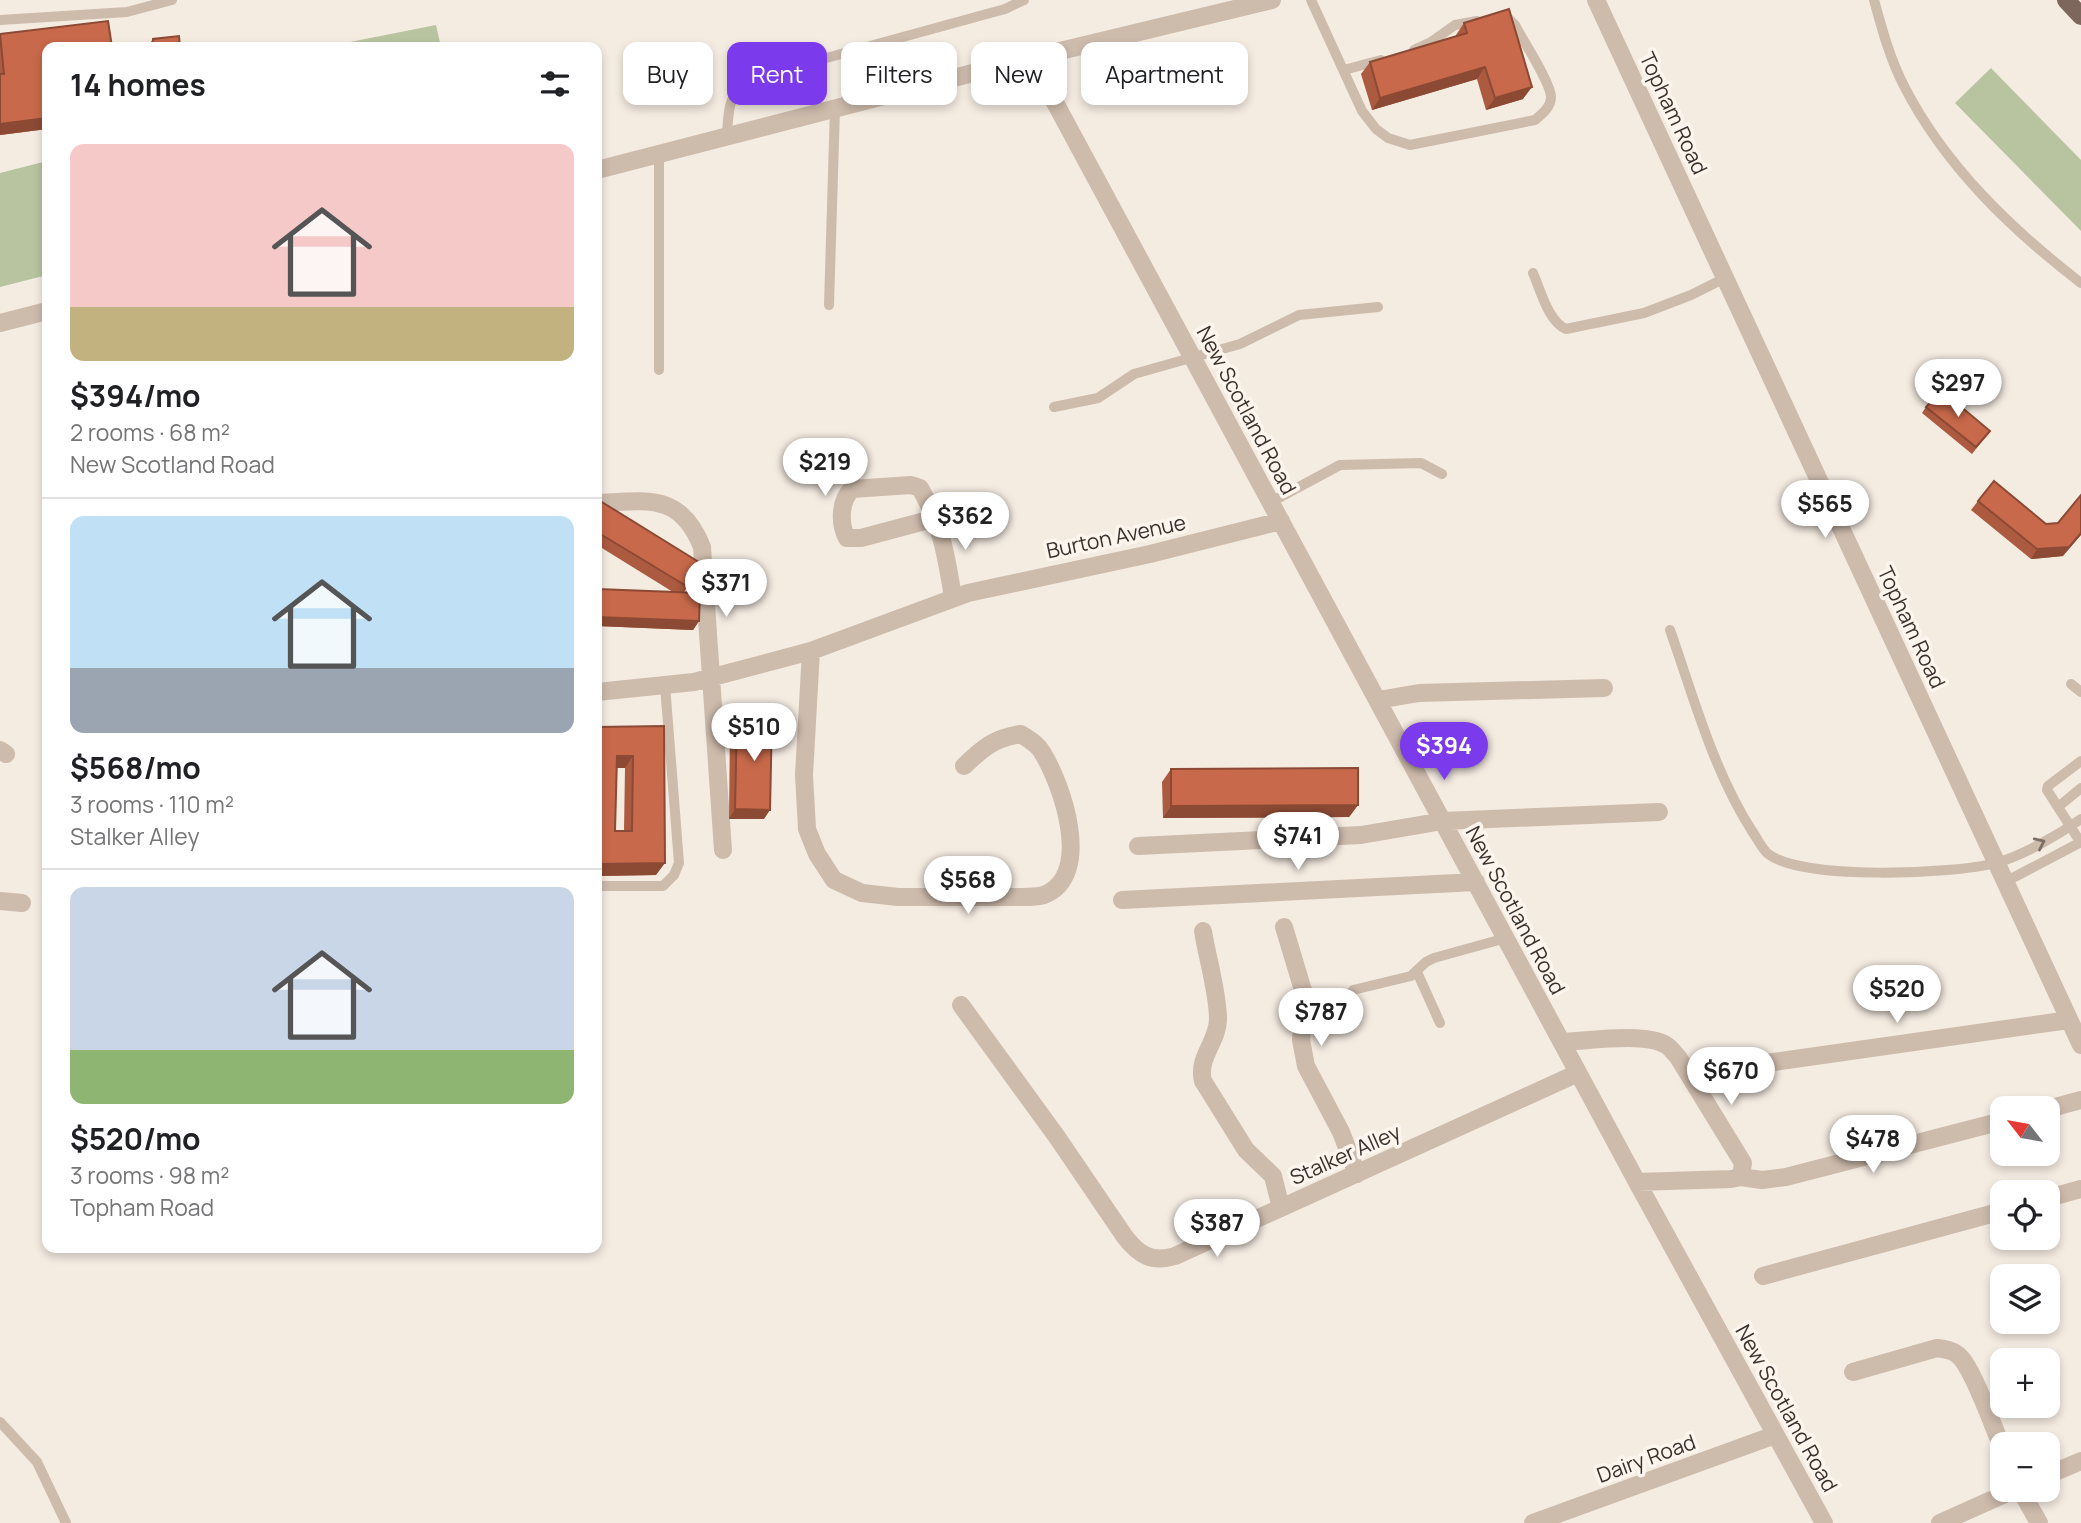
<!DOCTYPE html>
<meta charset="utf-8">
<style>
body{margin:0;font-family:Manrope,sans-serif;background:#f6f6f6;color:#202124;height:100vh;display:flex;flex-direction:column;font-size:26px;white-space:nowrap}
*{box-sizing:border-box;margin:0}
p{font-size:23px;color:#757577}
.icon{flex:none;width:38px;height:38px;fill:none;stroke:currentColor;stroke-width:2;stroke-linecap:round;stroke-linejoin:round}
.map{position:relative;flex:1;overflow:hidden}
.panel{position:absolute;left:42px;top:42px;width:560px;height:1211px;display:flex;flex-direction:column;background:#fff;border-radius:14px;box-shadow:0 4px 10px #0003}
.panel>*{flex:none}
.banner{position:absolute;left:623px;top:42px;width:665px;height:63px;display:flex;gap:14px}
.needle{width:46px;rotate:301deg}
.controls{position:absolute;left:1990px;top:1096px;display:grid;gap:14px}
.controls a{display:grid;place-items:center;width:70px;height:70px;border-radius:14px;background:#fff;box-shadow:0 4px 10px #0003;font-size:35px}
.price{position:absolute;translate:-50% -60px;padding:0 16px;border-radius:24px;background:#fff;color:#222;font-size:23px;line-height:46px;filter:drop-shadow(0 2px 4px #0008)}
.price::after{content:'';position:absolute;left:50%;top:42px;width:21px;height:16px;margin-left:-10px;background:inherit;clip-path:polygon(0 0,100% 0,50% 100%)}
.price.active{background:#7c3aed;color:#fff}
ul{padding:0;list-style:none}
li{display:grid;align-content:center;gap:14px;height:371px;padding:0 28px}
li+li{border-top:2px solid #e0e0e0}
li span{display:grid;place-items:center;height:217px;border-radius:14px;color:#555}
li>.icon{margin-inline-start:auto}
span .icon{width:126px;height:126px;fill:#fffc;stroke-width:1}
li b{font-size:30px}
h2{display:flex;justify-content:space-between;align-items:center;height:84px;padding:0 28px;font-size:30px}
.tag{padding:0 24px;border-radius:14px;background:#fff;box-shadow:0 4px 10px #0003;font-size:24px;line-height:63px}
.tag.active{background:#7c3aed;color:#fff}
.map>svg:first-child{display:block}
</style>
<div class="map">
<svg width="2081" height="1523" viewBox="0 0 2081 1523">
<rect width="100%" height="100%" fill="#f4ebe1"/>
<path fill="#b8c4a0" d="M436,25L441,47H325Z
M1991,68L2081,160V231L1955,103Z
M47,161V275L0,287V173Z"/>
<g fill="none" stroke-linecap="round" stroke-linejoin="round">
<path stroke="#cdbbac" stroke-width="10" d="M1311,0L1362,111L1376,129L1388,138L1410,145L1535,120C1542,114 1551,107 1551,97C1551,83 1522,39 1515,25L1509,19L1503,17
M1874,0C1882,29 1890,59 1904,86C1945,166 2011,229 2081,283
M0,20L127,12L172,0
M1414,50L1431,42L1455,25L1477,21
M1344,70L1381,60
M727,136C728,114 728,96 746,80L1005,9L1024,0
M659,155V370
M1533,273C1541,291 1548,321 1566,329L1644,313L1691,295L1725,278
M829,305L835,108
M1054,407L1098,398L1134,374L1240,344L1299,315L1378,307
M1271,502L1340,465L1421,463L1442,474
M1670,630C1694,698 1713,770 1752,831C1757,838 1761,847 1767,853C1800,881 1954,874 1996,863C2024,855 2058,835 2081,819
M2071,684L2081,692
M2081,761L2048,786L2047,790L2081,843
M2058,807L2081,788
M2005,882L2081,842
M597,886H663L674,875L679,863L665,685
M1417,972L1440,1023
M1353,990L1411,976L1426,962L1434,958L1506,938
M0,1422L37,1462L66,1523"/>
<path stroke="#cdbbac" stroke-width="18" d="M1596,0L2081,1045
M1031,58L1637,1182L1824,1523
M597,503C647,501 680,492 702,547L723,850
M936,518L861,538H847C839,524 840,500 852,489L911,485L920,488C942,526 946,555 953,597
M811,651L804,775L807,829L817,854L834,880L862,893L898,897H1022C1029,897 1037,897 1044,895C1094,875 1062,784 1042,752C1038,744 1028,739 1021,734C994,738 983,748 964,766
M597,692L694,682L811,651L968,593L1150,554L1281,521
M1378,700L1419,693L1604,688
M0,750L6,754
M1138,846L1361,835L1443,821L1659,812
M1122,900L1476,882
M0,901L22,903
M1284,927L1305,997L1301,1040L1306,1066L1341,1132L1357,1174
M1203,931C1207,957 1218,993 1218,1019C1218,1042 1197,1057 1203,1081L1246,1150L1273,1176L1281,1208
M961,1005L1057,1137L1125,1237C1139,1255 1152,1263 1175,1256L1578,1073
M1562,1042C1588,1041 1644,1032 1666,1045C1671,1048 1674,1053 1678,1057L1743,1163L1741,1177L1731,1179L1637,1182
M1731,1068L2069,1020
M2048,1109L2081,1100
M1741,1177L1762,1180L1786,1177L2002,1121
M2048,1198L2081,1189
M1763,1276L2002,1211
M1853,1372L1937,1348C1945,1349 1952,1350 1958,1355C1973,1367 1993,1427 2002,1447
M2048,1475L2081,1461
M2020,1489L2039,1523
M1533,1523L1775,1435
M1940,1523L2016,1489"/>
<path stroke="#cdbbac" stroke-width="18" d="M597,170L1031,58L1272,0
M0,323L47,311"/>
<path stroke="#7d675c" stroke-width="18" d="M2066,0L2081,16"/>
</g>
<path fill="#ac5a40" fill-rule="evenodd" d="M1464,23L1523,99L1486,110L1477,79L1372,110L1361,74L1370,62L1456,36V35Z
M0,34L47,47V129L0,135Z
M153,39L180,47H147Z
M1926,407L1990,431L1972,454L1922,413Z
M597,499L702,564L684,592L699,621L693,630L597,626V589L673,592L597,545Z
M1978,501L2046,524L2058,523L2063,556L2031,559L1971,510Z
M737,716L764,819H729L730,726Z
M664,726L656,875L597,876V727ZM616,768H625L624,831H615Z
M1171,769L1358,805L1349,817L1163,818L1162,782Z"/>
<path fill="#8c4a34" d="M1485,67L1477,79L1372,110L1380,98Z
M1532,87L1523,99L1486,110L1495,98Z
M47,118V129L0,135V124Z
M2081,533V535L2063,556L2031,559L2037,549Z
M597,617L699,621L693,630L597,626Z
M617,756H633L625,768H608Z
M1358,805L1349,817L1163,818L1171,806Z
M735,809L770,810L764,819H729Z
M665,863L656,875L597,876V864Z"/>
<path fill="#c8694b" stroke="#8c4a34" stroke-width="2" fill-rule="evenodd" d="M1509,9L1532,87L1495,98L1485,67L1380,98L1370,62L1467,33L1464,23Z
M108,21L112,47H47V118L0,124V74H4L0,34Z
M179,36L180,47H154L153,39Z
M1941,390L1990,431L1976,447L1926,407Z
M1994,481L2046,524L2058,523L2081,495V533L2069,547L2037,549L1978,501Z
M597,499L702,564L688,587L597,532Z
M597,589L700,593L699,621L597,617Z
M737,716L772,717L770,810L735,809Z
M664,726L665,863L597,864V727ZM617,756H633L632,831H615Z
M1358,768V805L1171,806V769Z"/>
<defs><path id="oneway-chevron" d="M-2-3.5L2.5 0L-2 3.5" fill="none" stroke-width="1.6" stroke-linecap="round" stroke-linejoin="round" transform="scale(1.75)"/></defs>
<use stroke="#7d6f65" href="#oneway-chevron" transform="translate(2040 843) rotate(-25)"/>
<g text-anchor="middle" dominant-baseline="central" stroke-width="7" stroke-linejoin="round" paint-order="stroke">
<g font-size="21" fill="#3b302b" stroke="#fbf5ee">
<text transform="translate(1674 113) rotate(65)">Topham Road</text>
<text transform="translate(1247 410) rotate(62)">New Scotland Road</text>
<text transform="translate(1116 536) rotate(-12)">Burton Avenue</text>
<text transform="translate(1912 627) rotate(65)">Topham Road</text>
<text transform="translate(1516 910) rotate(62)">New Scotland Road</text>
<text transform="translate(1345 1154) rotate(-24)">Stalker Alley</text>
<text transform="translate(1787 1408) rotate(61)">New Scotland Road</text>
<text transform="translate(1646 1458) rotate(-20)">Dairy Road</text>
</g>
</g>
</svg>
<div class="controls">
<a><svg class="needle" viewBox="-14 -14 28 28"><path d="M0-13l5 13h-10z" fill="#e53935"/><path d="M0 13l5-13h-10z" fill="#757577"/></svg></a>
<a><svg class="icon" aria-label="locate" viewBox="0 0 24 24"><circle cx="12" cy="12" r="6"/><path d="M12 2v4M12 18v4M2 12h4M18 12h4"/></svg></a>
<a><svg class="icon" aria-label="layers" viewBox="0 0 24 24"><path d="M12 4l9 5-9 5-9-5zM3 14l9 5 9-5"/></svg></a>
<a>+</a>
<a>−</a>
</div>
<b class="price" style="left:1958px;top:419px">$297</b>
<b class="price" style="left:825px;top:498px">$219</b>
<b class="price" style="left:1825px;top:540px">$565</b>
<b class="price" style="left:965px;top:552px">$362</b>
<b class="price" style="left:726px;top:619px">$371</b>
<b class="price" style="left:754px;top:763px">$510</b>
<b class="price active" style="left:1444px;top:782px">$394</b>
<b class="price" style="left:1298px;top:872px">$741</b>
<b class="price" style="left:968px;top:916px">$568</b>
<b class="price" style="left:1897px;top:1025px">$520</b>
<b class="price" style="left:1321px;top:1048px">$787</b>
<b class="price" style="left:1731px;top:1107px">$670</b>
<b class="price" style="left:1873px;top:1175px">$478</b>
<b class="price" style="left:1217px;top:1259px">$387</b>
<div class="banner">
<a class="tag">Buy</a>
<a class="tag active">Rent</a>
<a class="tag">Filters</a>
<a class="tag">New</a>
<a class="tag">Apartment</a>
</div>
<section class="panel">
<h2>14 homes<svg class="icon" aria-label="filters" viewBox="0 0 24 24"><path d="M4 7h16M4 17h16"/><circle cx="9" cy="7" r="2"/><circle cx="15" cy="17" r="2"/></svg></h2>
<ul>
<li><span style="background:linear-gradient(#f6c9c9 75%,#c2b280 0)"><svg class="icon" aria-label="home" viewBox="0 0 24 24"><path d="M3 11l9-7 9 7M6 9v11h12V9"/></svg></span><div><b>$394/mo</b><p>2 rooms · 68 m²</p><p>New Scotland Road</p></div></li>
<li><span style="background:linear-gradient(#bfe0f5 70%,#9aa5b1 0)"><svg class="icon" aria-label="home" viewBox="0 0 24 24"><path d="M3 11l9-7 9 7M6 9v11h12V9"/></svg></span><div><b>$568/mo</b><p>3 rooms · 110 m²</p><p>Stalker Alley</p></div></li>
<li><span style="background:linear-gradient(#c9d6e8 75%,#8fb573 0)"><svg class="icon" aria-label="home" viewBox="0 0 24 24"><path d="M3 11l9-7 9 7M6 9v11h12V9"/></svg></span><div><b>$520/mo</b><p>3 rooms · 98 m²</p><p>Topham Road</p></div></li>
</ul>
</section>
</div>
